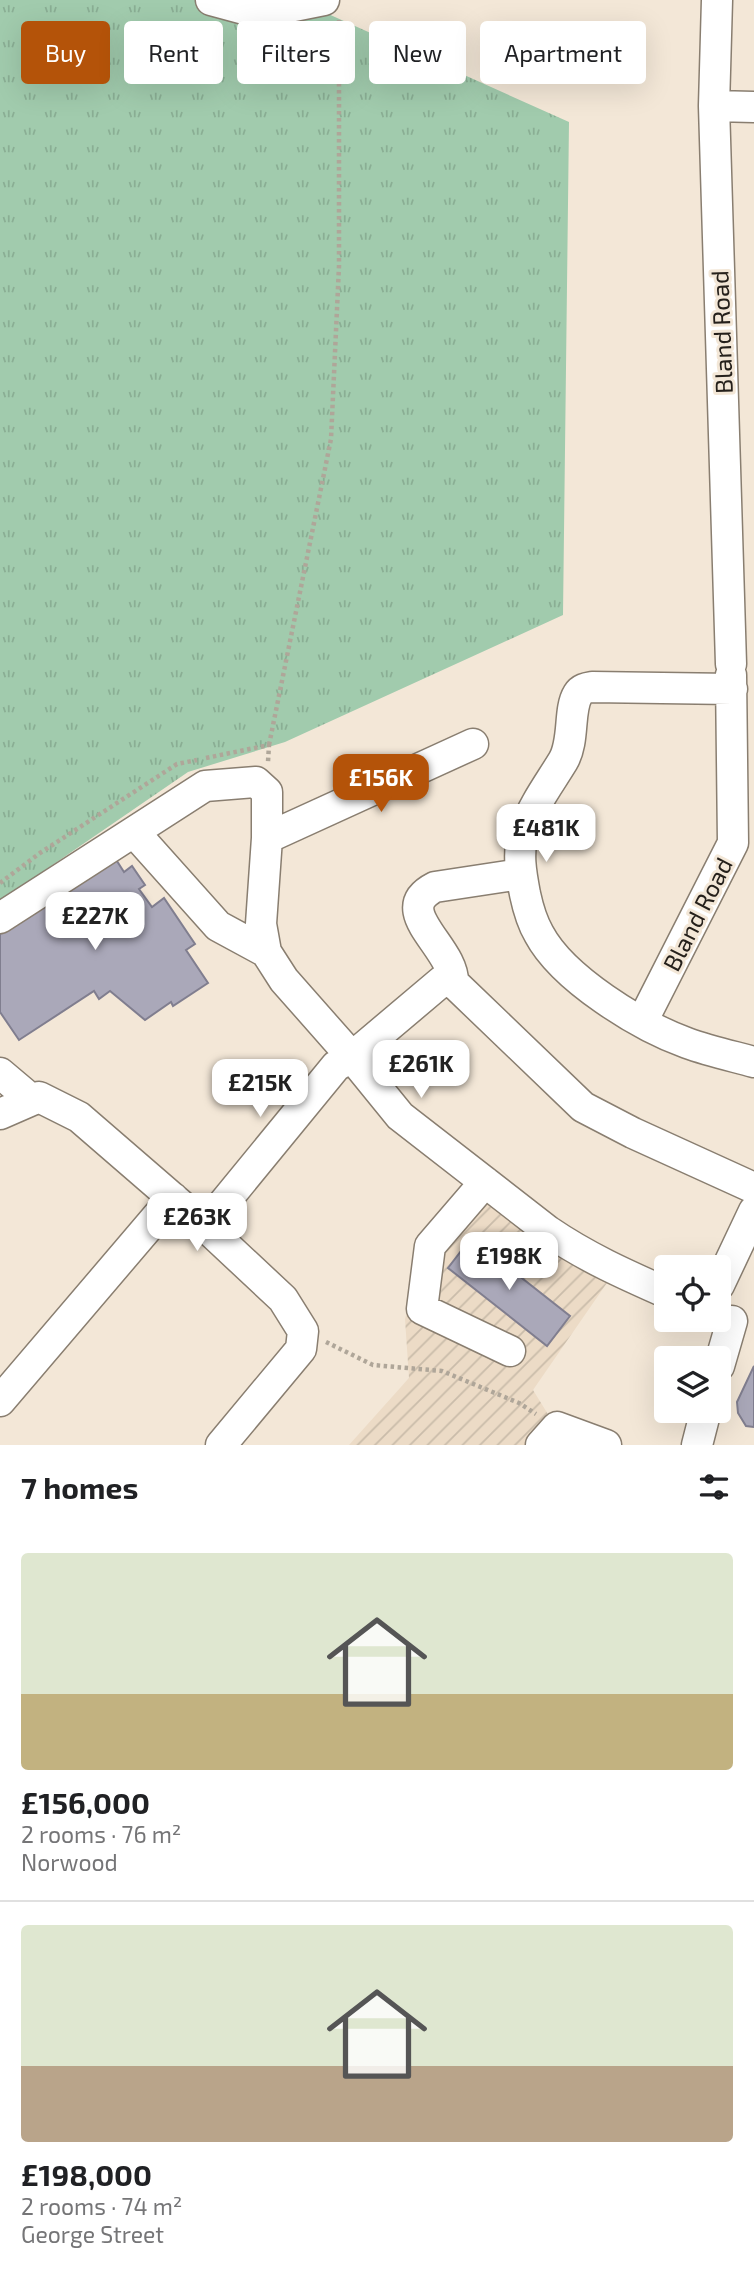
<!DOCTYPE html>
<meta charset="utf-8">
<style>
body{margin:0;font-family:"Exo 2",sans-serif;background:#f2f2f2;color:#202124;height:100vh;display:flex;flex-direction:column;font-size:26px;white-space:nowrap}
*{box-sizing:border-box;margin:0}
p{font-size:23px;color:#757577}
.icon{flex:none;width:38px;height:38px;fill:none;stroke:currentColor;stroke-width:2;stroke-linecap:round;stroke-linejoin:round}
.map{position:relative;height:1445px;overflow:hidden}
.sheet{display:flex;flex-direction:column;background:#fff;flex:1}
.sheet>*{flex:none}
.hud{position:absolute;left:21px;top:21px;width:712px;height:63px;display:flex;gap:14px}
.fabs{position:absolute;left:654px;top:1255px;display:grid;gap:14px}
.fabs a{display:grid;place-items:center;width:77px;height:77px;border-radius:7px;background:#fff;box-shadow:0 7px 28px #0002;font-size:35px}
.price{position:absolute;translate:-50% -60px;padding:0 16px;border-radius:14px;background:#fff;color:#222;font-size:23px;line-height:46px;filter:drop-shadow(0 2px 4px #0008)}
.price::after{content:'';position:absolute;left:50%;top:42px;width:21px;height:16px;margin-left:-10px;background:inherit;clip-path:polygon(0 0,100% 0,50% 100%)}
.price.selected{background:#b45309;color:#fff}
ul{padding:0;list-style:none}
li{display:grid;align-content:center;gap:14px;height:371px;padding:0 21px}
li+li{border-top:2px solid #e0e0e0}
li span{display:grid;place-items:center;height:217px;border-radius:7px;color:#555}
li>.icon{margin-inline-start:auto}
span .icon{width:126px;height:126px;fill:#fffc;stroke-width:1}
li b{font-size:30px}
h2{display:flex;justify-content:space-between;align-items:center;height:84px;padding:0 21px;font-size:30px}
.chip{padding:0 24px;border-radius:7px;background:#fff;box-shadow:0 7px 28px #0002;font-size:24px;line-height:63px}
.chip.selected{background:#b45309;color:#fff}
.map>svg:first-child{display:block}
</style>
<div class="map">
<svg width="754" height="1445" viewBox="0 0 754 1445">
<defs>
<pattern id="industrial-furrows" width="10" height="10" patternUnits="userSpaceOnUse" patternTransform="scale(1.75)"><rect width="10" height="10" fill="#ecdbc6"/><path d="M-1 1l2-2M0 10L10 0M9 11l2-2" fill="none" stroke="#cabcaa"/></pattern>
<pattern id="grass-tufts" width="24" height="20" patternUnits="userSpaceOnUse" patternTransform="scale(1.75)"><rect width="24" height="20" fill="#a1cbad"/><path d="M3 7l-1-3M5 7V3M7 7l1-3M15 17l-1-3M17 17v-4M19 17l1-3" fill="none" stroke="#8aae94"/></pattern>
</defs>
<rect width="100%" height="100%" fill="#f3e7d7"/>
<path fill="url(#industrial-furrows)" d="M463,1183L609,1280L533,1390L567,1445H349L409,1378L405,1319L429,1226Z"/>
<path fill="url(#grass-tufts)" d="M0,0H297L569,122L563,615L285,742L188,772L0,901Z"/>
<path fill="#aaa8b9" stroke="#807e8f" stroke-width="2" d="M115,858L124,872L132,866L145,885L139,889L152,907L164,898L195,944L186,950L208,983L173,1006L171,1002L145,1020L110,991L99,999L94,991L19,1040L0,1012V934Z
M471,1238L570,1316L547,1346L448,1268Z
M754,1366V1427L746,1426L738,1413L737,1402Z"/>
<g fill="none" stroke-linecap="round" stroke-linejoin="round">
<defs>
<path id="minor" d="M211,0L259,13L324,0
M717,0L714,106L731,664
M714,106L754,107
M732,689L592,687C586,688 581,689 578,694C568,710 575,741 563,761C549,784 533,805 524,831C517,852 521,873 525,894C528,908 532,922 539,934C563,979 640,1026 687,1043C709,1051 732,1056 754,1062
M134,832L218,926L266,952
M267,838L473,744
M0,918L205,786L256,782L267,792V838L261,924L266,952L284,980L352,1057L400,1116L548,1231C586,1257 624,1274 667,1293
M453,983C455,947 388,911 435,887L521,874
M642,1022L733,843L731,675
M0,1073L32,1100
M0,1114L39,1097L79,1117L205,1226L283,1299L303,1331L301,1349L221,1445
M485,1182L430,1246L422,1309L510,1351
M205,1226L336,1066L352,1057L442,981H450L457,986L583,1107L633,1133L754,1188
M719,1285L754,1211
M719,1366L732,1321
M0,1401L173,1198
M541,1445L557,1427L606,1445
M697,1445L706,1410"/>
</defs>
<use href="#minor" stroke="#897e70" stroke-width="33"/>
<path stroke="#afa699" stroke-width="4.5" stroke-dasharray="3.5 3.5" stroke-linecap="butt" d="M269,745L331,439L339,266V20
M206,758L269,745L268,762
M0,883L40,853L177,764L197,760
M326,1342L373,1365L442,1371L519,1403L536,1414"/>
<use href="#minor" stroke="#fff" stroke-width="30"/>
</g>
<g text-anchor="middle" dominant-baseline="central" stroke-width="6" stroke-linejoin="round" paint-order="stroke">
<g font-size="24" fill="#25201b" stroke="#f3e7d7">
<text transform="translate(721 332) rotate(-92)">Bland Road</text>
<text transform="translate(697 914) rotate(-63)">Bland Road</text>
</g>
</g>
</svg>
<div class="fabs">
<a><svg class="icon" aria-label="locate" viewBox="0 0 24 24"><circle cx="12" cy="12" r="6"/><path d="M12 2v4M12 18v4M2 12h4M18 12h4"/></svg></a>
<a><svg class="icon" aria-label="layers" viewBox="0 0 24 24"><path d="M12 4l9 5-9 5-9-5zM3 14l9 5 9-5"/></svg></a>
</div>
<b class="price selected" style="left:381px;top:814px">£156K</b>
<b class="price" style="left:546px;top:864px">£481K</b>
<b class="price" style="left:95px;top:952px">£227K</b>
<b class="price" style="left:421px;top:1100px">£261K</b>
<b class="price" style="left:260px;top:1119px">£215K</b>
<b class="price" style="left:197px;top:1253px">£263K</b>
<b class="price" style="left:509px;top:1292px">£198K</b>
<div class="hud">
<a class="chip selected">Buy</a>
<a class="chip">Rent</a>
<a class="chip">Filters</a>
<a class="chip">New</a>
<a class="chip">Apartment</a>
</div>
</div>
<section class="sheet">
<h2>7 homes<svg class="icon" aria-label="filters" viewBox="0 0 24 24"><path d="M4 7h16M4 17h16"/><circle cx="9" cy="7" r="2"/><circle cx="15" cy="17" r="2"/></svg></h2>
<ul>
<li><span style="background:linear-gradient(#dfe7d0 65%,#c2b280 0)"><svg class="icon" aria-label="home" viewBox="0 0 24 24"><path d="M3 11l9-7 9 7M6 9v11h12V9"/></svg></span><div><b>£156,000</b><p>2 rooms · 76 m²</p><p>Norwood</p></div></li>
<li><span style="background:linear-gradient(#dfe7d0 65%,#b9a48a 0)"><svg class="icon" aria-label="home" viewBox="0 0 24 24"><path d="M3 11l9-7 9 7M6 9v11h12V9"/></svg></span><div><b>£198,000</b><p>2 rooms · 74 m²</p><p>George Street</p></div></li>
</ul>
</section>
